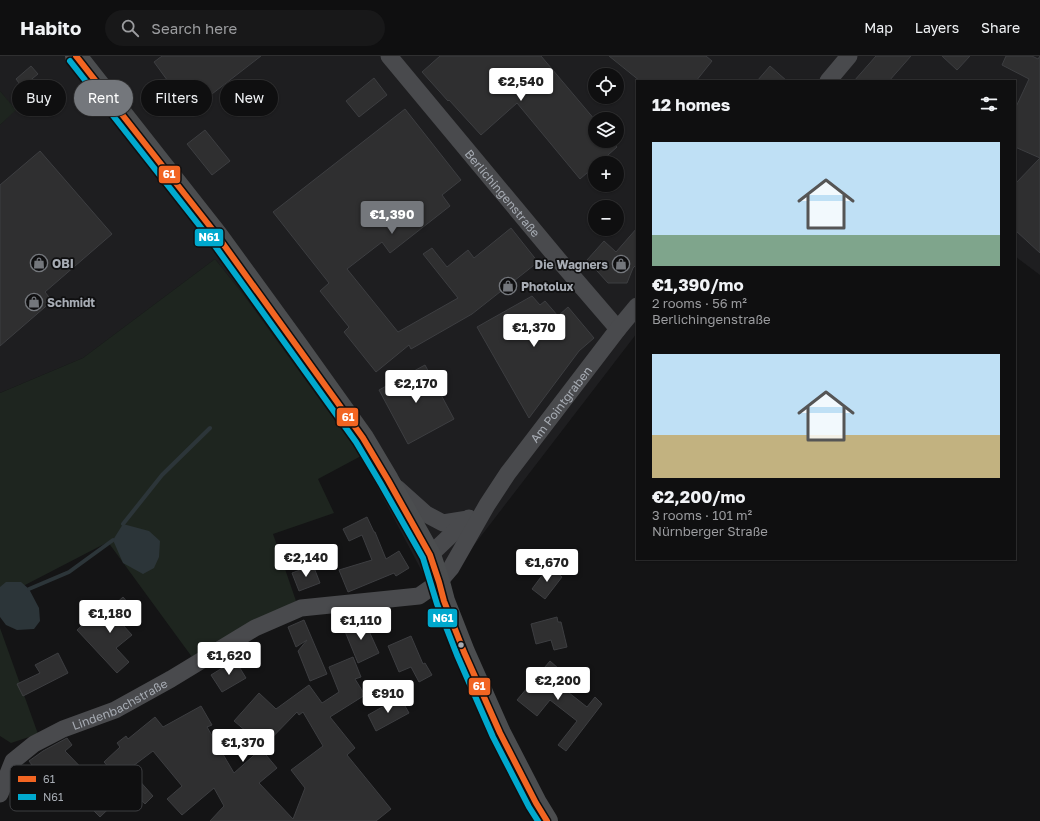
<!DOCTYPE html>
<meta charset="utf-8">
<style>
body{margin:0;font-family:"Golos Text",sans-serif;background:#181819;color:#f1f3f6;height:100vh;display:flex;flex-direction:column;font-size:15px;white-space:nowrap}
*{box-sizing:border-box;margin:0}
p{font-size:13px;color:#9b9c9f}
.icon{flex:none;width:22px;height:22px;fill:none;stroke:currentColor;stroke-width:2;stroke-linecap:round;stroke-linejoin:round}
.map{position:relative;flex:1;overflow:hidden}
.sheet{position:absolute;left:636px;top:24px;width:380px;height:480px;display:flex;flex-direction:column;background:#0f0f10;border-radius:0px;box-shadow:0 1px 3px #0004,0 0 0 1px #2f2f30}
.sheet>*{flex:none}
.hud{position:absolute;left:12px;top:24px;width:380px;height:36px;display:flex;gap:8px}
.controls{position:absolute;left:588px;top:12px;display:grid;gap:8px}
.controls a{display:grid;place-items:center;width:36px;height:36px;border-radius:50%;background:#0f0f10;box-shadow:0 1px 3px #0004,0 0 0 1px #2f2f30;font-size:20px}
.price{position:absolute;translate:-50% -34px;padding:0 9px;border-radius:4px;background:#fff;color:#222;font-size:13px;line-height:26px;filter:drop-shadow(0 1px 2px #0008)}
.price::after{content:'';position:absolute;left:50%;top:24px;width:12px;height:9px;margin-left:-6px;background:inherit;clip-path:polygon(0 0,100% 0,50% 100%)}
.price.current{background:#74777c;color:#fff}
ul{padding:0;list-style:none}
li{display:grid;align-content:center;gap:8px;height:212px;padding:0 16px}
li span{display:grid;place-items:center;height:124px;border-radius:0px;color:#555}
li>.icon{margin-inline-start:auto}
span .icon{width:72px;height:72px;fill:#fffc;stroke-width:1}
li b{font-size:17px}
h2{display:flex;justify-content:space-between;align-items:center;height:48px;padding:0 16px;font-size:17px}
.tag{padding:0 14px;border-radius:18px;background:#0f0f10;box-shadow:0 1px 3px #0004,0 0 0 1px #2f2f30;font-size:14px;line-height:36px}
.tag.current{background:#74777c;color:#fff}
header{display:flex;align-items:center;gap:24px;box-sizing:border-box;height:56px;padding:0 20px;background:#0f0f10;border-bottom:1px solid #2f2f30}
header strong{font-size:19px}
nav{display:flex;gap:22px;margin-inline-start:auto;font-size:14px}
.search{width:280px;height:36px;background:#181819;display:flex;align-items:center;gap:10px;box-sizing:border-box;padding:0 14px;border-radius:22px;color:#9b9c9f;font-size:15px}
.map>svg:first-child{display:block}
</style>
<header>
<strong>Habito</strong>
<div class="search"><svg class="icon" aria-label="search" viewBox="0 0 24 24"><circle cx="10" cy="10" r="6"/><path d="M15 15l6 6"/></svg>Search here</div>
<nav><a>Map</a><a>Layers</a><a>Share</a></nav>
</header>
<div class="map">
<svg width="1040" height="765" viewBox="0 0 1040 765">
<rect width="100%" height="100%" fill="#141415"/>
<path fill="#1e1e20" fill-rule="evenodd" d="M0,0H1040V219L1016,201L1015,202V25H637V277L435,540L361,400L243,238L215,203L83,302L0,337V69L15,54L0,35ZM595,19H617V41H595ZM595,63H617V85H595ZM595,107H617V129H595ZM595,151H617V173H595Z"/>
<path fill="#1e251f" d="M0,35L16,54L0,69Z
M215,203L243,238L361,400L318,423L334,457L273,478L296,545L192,601L108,486L0,542V337L83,302Z
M0,572L38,678L11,687L0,680Z"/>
<path fill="#2c3539" d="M123,468L149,475L160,485L159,501L154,512L143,518L123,507L113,484Z
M6,526H21L29,533L39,552L40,565L34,573L17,574L6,569L0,561V531Z"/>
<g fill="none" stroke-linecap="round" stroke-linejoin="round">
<path stroke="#2c3539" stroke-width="4" d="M123,468L162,419L210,372
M29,533L69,516L113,484"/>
</g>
<path fill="#2f2f30" stroke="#3d3e41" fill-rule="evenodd" d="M162,0H261L190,55L172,33L173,32L154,6Z
M440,0H541L595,64V85H612L617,91L599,107H595V110L580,123L517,47L481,79L449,44L448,45L422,16Z
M609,0H706L712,5L696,25H640Z
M876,0H911L889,25H854Z
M942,0H970L957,14Z
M1006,0H1032L1038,3L1040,0V197L1015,174V128L1040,102L1015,91V53L1029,23L1002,9Z
M31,10L38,18L22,31L16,23Z
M770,10L787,25H757Z
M374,22L387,39L359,61L346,45Z
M405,53L461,124L442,139L450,150L390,197L382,186L347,213L398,276L458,242L423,198L432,192L447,211L468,194L474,202L511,172L538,206L472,258L411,293L409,289L376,316L344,276L349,271L320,235L329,227L273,156Z
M205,74L230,105L212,119L187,88Z
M40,95L112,178L45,236L52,245L0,290V129Z
M637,172V208L633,212L627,227H608L587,204L604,185L616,196Z
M532,240L540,249L545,245L558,260L568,251L594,282L579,295L529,362L477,271Z
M425,309L454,363L408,388L379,334Z
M367,461L374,476H375L386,503L399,495L409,512L396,520L394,517L348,536L339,514L372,504L362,479L349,485L343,473Z
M313,509L320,527L299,535L292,517Z
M549,510L562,521L545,543L532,533Z
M123,541L136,556L122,568L132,579L116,592L129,606L117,617L77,574L89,563L93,568Z
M557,561L558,566H561L567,591L554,594L551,584L536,588L531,568Z
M304,564L327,618L310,625L298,595L307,584L296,591L288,571Z
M364,564L379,597L358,607L344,573Z
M411,580L423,608L425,607L432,619L419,626L411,611L399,616L388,590Z
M58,597L68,617L23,640L17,628L40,617L35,609Z
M353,601L361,621L355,623L365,639L330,661L355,692L347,699L391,753L376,765H210L224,750L214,732L182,759L167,743L182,730L153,695L129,713L153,740L145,748L132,734L129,736L127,735L100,761L74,735L69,740L43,713L38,717L29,705L43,695L67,682L72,689L65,695L97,728L112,715L104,706L120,691L117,687L126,680L128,683L155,661L163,671L201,650L212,669L207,671L234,717L261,693L253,681L234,665L259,637L276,653L309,629L322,647L339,636L329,611ZM297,656L299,659L303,656L323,690L291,714L305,732L293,763L259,727L277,712L261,693Z
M235,604L246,622L222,636L211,619Z
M550,605L567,620L559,629L587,651L595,641L602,648L566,695L558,689L577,665L550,644L537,660L517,644Z
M400,641L409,657L376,675L368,659Z"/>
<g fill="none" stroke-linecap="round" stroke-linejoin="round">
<g stroke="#494a4d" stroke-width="17">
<path id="s1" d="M389,0L557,202L618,273"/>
<path d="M828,25L849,0"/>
<path d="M397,432L426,458L443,467L468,463"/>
<path d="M430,499L452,478L469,462"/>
<path id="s2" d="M0,738L13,705L34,688L63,673L115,654L171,623L255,572L301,552L419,540L439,526L451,512L487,449L508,417L618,273L637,250"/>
</g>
<path stroke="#4b4d4f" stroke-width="22" d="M76,0L216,178L296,288L363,382L388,424L430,499L439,526L444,545L464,596L500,677L536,747L547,765"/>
<defs>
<path id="bus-1" d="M76,0L216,178L363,382L388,424L430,499L439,526L444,545L464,596L500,677L536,747L547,765"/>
<path id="bus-2" d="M70,5L210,183L356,386L381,428L423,502L437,548L457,599L493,681L529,751L538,765"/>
</defs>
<use href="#bus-1" stroke="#0f0f10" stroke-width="9"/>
<use href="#bus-2" stroke="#0f0f10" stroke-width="9"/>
<use href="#bus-1" stroke="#f26522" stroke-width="6"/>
<use href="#bus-2" stroke="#00a9ce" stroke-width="6"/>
</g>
<defs>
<symbol id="shop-ring" viewBox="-11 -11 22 22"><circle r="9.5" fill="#0f0f10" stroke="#74777c" stroke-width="1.5"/><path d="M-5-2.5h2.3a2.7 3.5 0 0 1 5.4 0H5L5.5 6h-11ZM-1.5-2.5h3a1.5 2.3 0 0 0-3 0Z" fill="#74777c"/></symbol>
</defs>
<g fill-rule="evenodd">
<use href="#shop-ring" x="29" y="197" width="20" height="20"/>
<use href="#shop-ring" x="611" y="198" width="20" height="20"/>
<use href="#shop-ring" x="498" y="220" width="20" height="20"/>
<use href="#shop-ring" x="24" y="236" width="20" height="20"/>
</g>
<circle fill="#a7acb4" stroke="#0f0f10" stroke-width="1.5" cx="461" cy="589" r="3.5"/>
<g text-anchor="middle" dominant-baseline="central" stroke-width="3.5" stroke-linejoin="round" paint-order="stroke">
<g font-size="12" fill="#a7acb4" stroke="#0f0f10">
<text stroke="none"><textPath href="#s1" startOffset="178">Berlichingenstraße</textPath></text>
<text stroke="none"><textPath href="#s2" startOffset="722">Am Pointgraben</textPath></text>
<text stroke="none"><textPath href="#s2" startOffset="157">Lindenbachstraße</textPath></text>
</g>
<g font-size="12" font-weight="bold" fill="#a7acb4" stroke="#0f0f10" text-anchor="start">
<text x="52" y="207">OBI</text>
<text x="608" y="208" text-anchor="end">Die Wagners</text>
<text x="521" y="230">Photolux</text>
<text x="47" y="246">Schmidt</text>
</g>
</g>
<rect x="10" y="709" width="132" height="46" rx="6" fill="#0f0f10" stroke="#3d3e41" stroke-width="1"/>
<rect x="18" y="720" width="18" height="6" fill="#f26522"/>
<rect x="18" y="738" width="18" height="6" fill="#00a9ce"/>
<g font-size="11" fill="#a7acb4">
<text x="43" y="727">61</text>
<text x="43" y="745">N61</text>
</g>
<g stroke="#0f0f10" stroke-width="1.5">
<rect x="158" y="109" width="23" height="19" rx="4" fill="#f26522"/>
<rect x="194" y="172" width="30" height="19" rx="4" fill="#00a9ce"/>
<rect x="336" y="351" width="23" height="20" rx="4" fill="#f26522"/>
<rect x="427" y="552" width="31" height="20" rx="4" fill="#00a9ce"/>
<rect x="468" y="621" width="23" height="19" rx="4" fill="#f26522"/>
</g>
<g font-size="11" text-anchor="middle" font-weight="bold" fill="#fff">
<text x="169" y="122">61</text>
<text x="209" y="185">N61</text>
<text x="348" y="365">61</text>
<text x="443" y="566">N61</text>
<text x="479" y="634">61</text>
</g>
</svg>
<div class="controls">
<a><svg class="icon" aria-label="locate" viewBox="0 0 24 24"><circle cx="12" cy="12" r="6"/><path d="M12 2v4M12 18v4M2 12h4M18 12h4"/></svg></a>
<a><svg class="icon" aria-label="layers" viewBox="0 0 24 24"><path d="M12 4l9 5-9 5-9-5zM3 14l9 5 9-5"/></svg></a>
<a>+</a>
<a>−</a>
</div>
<b class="price" style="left:521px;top:46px">€2,540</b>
<b class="price current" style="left:392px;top:179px">€1,390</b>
<b class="price" style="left:534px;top:292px">€1,370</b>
<b class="price" style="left:416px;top:348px">€2,170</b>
<b class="price" style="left:306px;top:522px">€2,140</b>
<b class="price" style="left:547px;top:527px">€1,670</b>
<b class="price" style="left:110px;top:578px">€1,180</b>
<b class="price" style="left:361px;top:585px">€1,110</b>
<b class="price" style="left:229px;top:620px">€1,620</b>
<b class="price" style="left:558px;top:645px">€2,200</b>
<b class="price" style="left:388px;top:658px">€910</b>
<b class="price" style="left:243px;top:707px">€1,370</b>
<div class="hud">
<a class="tag">Buy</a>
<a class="tag current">Rent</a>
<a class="tag">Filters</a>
<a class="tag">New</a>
</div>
<section class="sheet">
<h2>12 homes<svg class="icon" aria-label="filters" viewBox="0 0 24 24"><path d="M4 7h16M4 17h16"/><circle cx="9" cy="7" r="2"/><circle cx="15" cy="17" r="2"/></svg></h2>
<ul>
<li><span style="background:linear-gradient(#bfe0f5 75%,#7fa58c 0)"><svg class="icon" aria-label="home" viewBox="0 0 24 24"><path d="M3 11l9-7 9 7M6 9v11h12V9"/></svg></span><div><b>€1,390/mo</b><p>2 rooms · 56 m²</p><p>Berlichingenstraße</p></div></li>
<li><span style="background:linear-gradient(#bfe0f5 65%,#c2b280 0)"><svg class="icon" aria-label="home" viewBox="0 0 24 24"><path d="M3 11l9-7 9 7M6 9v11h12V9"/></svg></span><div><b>€2,200/mo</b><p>3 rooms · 101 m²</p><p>Nürnberger Straße</p></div></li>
</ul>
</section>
</div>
